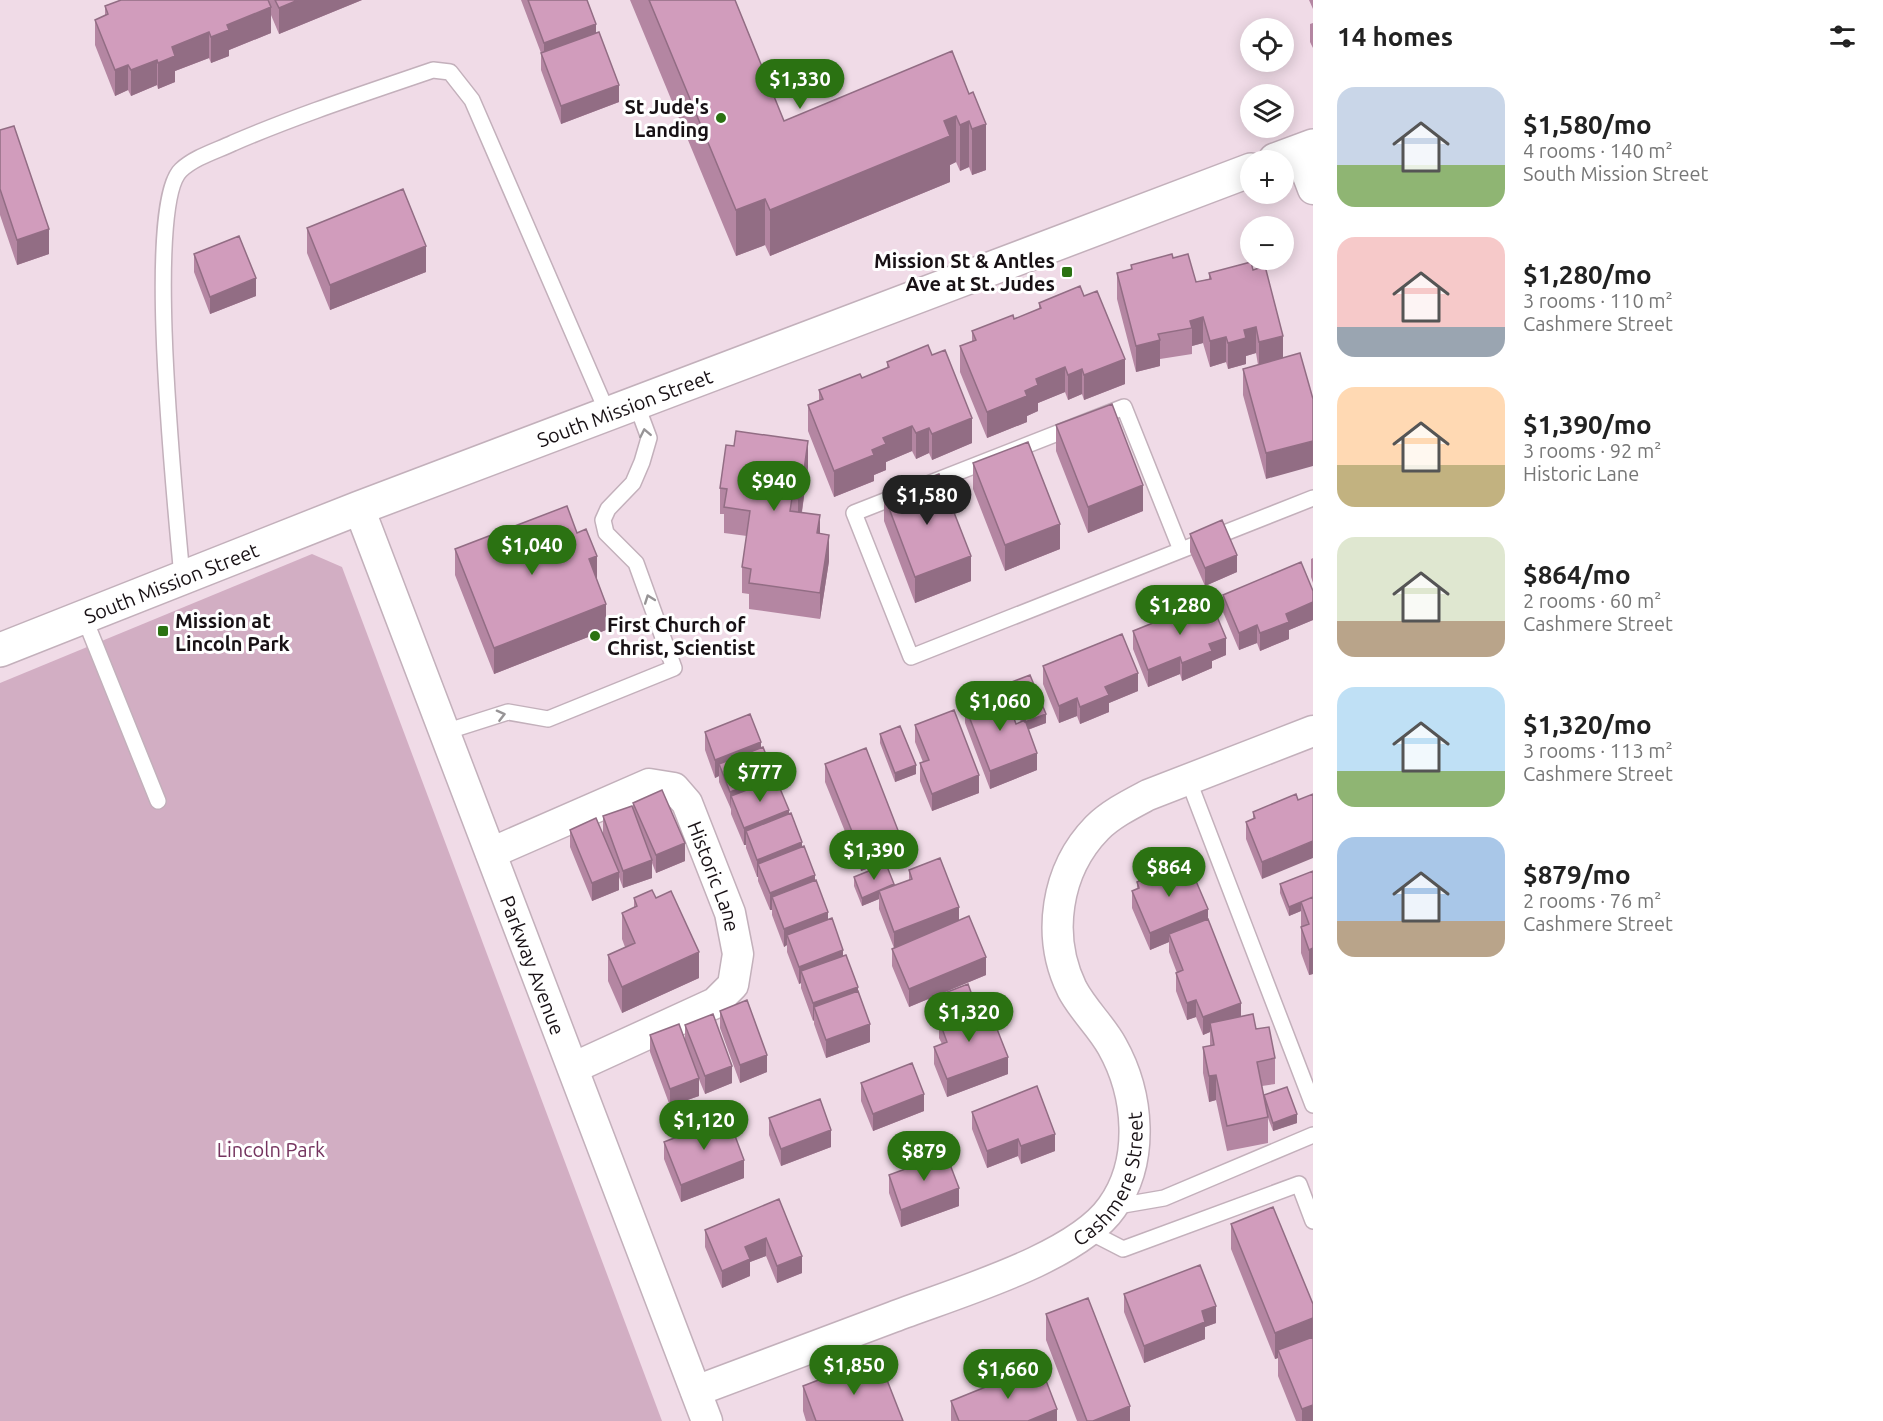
<!DOCTYPE html>
<meta charset="utf-8">
<style>
body{margin:0;font-family:Ubuntu,sans-serif;background:#f2f2f2;color:#222;height:100vh;display:flex;flex-direction:column;font-size:22px;white-space:nowrap}
*{box-sizing:border-box;margin:0}
p{font-size:20px;color:#767676}
.icon{flex:none;width:33px;height:33px;fill:none;stroke:currentColor;stroke-width:2;stroke-linecap:round;stroke-linejoin:round}
.map{position:relative;flex:1;overflow:hidden}
.drawer{display:flex;flex-direction:column;background:#fff;width:570px}
.drawer>*{flex:none}
.tools{position:absolute;left:1240px;top:18px;display:grid;gap:12px}
.tools a{display:grid;place-items:center;width:54px;height:54px;border-radius:50%;background:#fff;box-shadow:0 3px 15px #0003;font-size:30px}
.price{position:absolute;translate:-50% -51px;padding:0 14px;border-radius:21px;background:#2b7212;color:#fff;font-size:20px;line-height:39px;filter:drop-shadow(0 2px 3px #0008)}
.price::after{content:'';position:absolute;left:50%;top:36px;width:18px;height:14px;margin-left:-9px;background:inherit;clip-path:polygon(0 0,100% 0,50% 100%)}
.price.selected{background:#222;color:#fff}
ul{padding:0;list-style:none}
li{display:flex;align-items:center;gap:18px;height:150px;padding:0 24px}
li span{display:grid;place-items:center;flex:none;width:168px;height:120px;border-radius:18px;color:#555}
li>.icon{margin-inline-start:auto}
span .icon{width:72px;height:72px;fill:#fffc;stroke-width:1}
li b{font-size:26px}
h2{display:flex;justify-content:space-between;align-items:center;height:72px;padding:0 24px;font-size:26px}
main{display:flex;flex:1;min-height:0}
.map>svg:first-child{display:block}
</style>
<main>
<div class="map">
<svg width="1313" height="1421" viewBox="0 0 1313 1421">
<rect width="100%" height="100%" fill="#f0dbe7"/>
<path fill="#d2aec3" d="M312,554L342,567L662,1421H0V683Z"/>
<g fill="none" stroke-linecap="round" stroke-linejoin="round">
<defs>
<path id="service" d="M1181,550L1124,407L854,513L911,657L1313,498
M182,578C177,515 143,205 181,170C195,157 216,151 233,143C298,115 366,93 433,70L450,72L472,100L608,414
M84,617L158,801
M445,732L508,712L548,719L674,668L636,563L606,533L603,520L608,509L633,483L642,462L649,438L636,403
M1188,779L1313,1105
M1112,1207L1164,1198L1313,1135
M1088,1231L1123,1249L1299,1184L1313,1221"/>
<g id="minor">
<path d="M1299,152L1313,189"/>
<path id="s1" d="M359,508L707,1421"/>
<path id="s2" d="M491,853L649,784L674,788L687,803L730,913L738,954L733,985L715,1003L573,1068"/>
<path id="s3" d="M696,1391C761,1366 827,1342 893,1317C952,1294 1076,1259 1112,1207C1145,1161 1139,1094 1112,1046C1101,1026 1083,1010 1072,989C1046,936 1056,870 1097,828C1111,814 1131,804 1148,795L1313,731"/>
</g>
<g id="secondary">
<path d="M1275,160L1313,146"/>
<path id="s4" d="M0,650L359,508L1251,170"/>
</g>
</defs>
<use href="#service" stroke="#c3b0bb" stroke-width="18"/>
<use href="#minor" stroke="#c3b0bb" stroke-width="33"/>
<use href="#secondary" stroke="#c3b0bb" stroke-width="36"/>
<use href="#service" stroke="#fff" stroke-width="15"/>
<use href="#minor" stroke="#fff" stroke-width="30"/>
<use href="#secondary" stroke="#fff" stroke-width="33"/>
</g>
<path fill="#b486a2" d="M121,0H362L279,34L271,15V33L229,50V56L211,63L209,58L175,71V82L158,89L157,85L131,96L128,90L115,96L95,45V20L105,16V6Z
M521,0H587L596,33L619,102L561,124L541,70V53Z
M630,0H735L784,121L952,51L986,170L972,175L969,167L960,171L956,162L950,165V182L770,256L765,245L736,256Z
M1309,0H1313V9Z
M1313,23V48L1310,42V24Z
M0,130L49,254L17,265L0,215Z
M307,228L426,272L330,310L307,253Z
M194,254L256,296L210,314L194,272Z
M1173,258L1196,282L1209,279V273L1253,270L1283,336L1266,479L1243,395V369L1258,365L1256,353L1246,356V364L1228,369L1226,362L1210,367L1203,343L1192,346V354L1160,359V366L1136,372L1117,299V273L1131,270V265Z
M1084,296L1125,384L1084,400L1082,394L1068,400L1065,392L1038,403V411L1027,416V422L987,438L960,372V346L972,342V331L1014,319L1039,309V303Z
M887,362L972,443L932,460L929,453L916,459L912,451L886,462V470L874,475V481L834,497L808,431V405L819,400V390L862,378L887,368Z
M1056,425L1143,511L1088,533L1056,451Z
M973,463L1060,549L1005,571L973,489Z
M808,467L802,512L820,534L829,561L820,619L749,609V594L742,593V567L747,536L724,533V514H720V488Z
M884,495L971,581L915,603L884,521Z
M577,533L597,581L606,630L494,674L455,575V549Z
M1190,534L1237,572L1205,586L1190,552Z
M1313,558V583L1311,577V559Z
M1313,591V620L1289,630V639L1260,651L1257,643L1239,650L1223,612V595Z
M1133,631L1226,655L1212,661V668L1182,681L1180,674L1148,687L1133,649Z
M1043,666L1138,691L1109,703V712L1080,724L1077,716L1059,723L1043,684Z
M1009,683L1046,723L1028,730L1037,770L990,789L965,723V706L1016,724L1021,722L1009,692Z
M915,725L979,793L932,811L920,781V763L923,762L915,742Z
M705,732L761,748L815,880L828,920L858,991L870,1042L826,1058L814,1024V1020L813,1021L801,988V983L799,984L787,952V945L784,947L772,915V910H770L758,881V877H757L746,848V845H744L731,814V809L719,782V776L715,778L705,750Z
M880,734L916,774L895,782L880,743Z
M825,764L901,856L861,871L825,782Z
M1296,794L1262,879L1246,839V822L1253,819V812Z
M633,803L685,861L656,873L652,863V878L623,888L619,877V890L592,901L570,847V830L603,834V816L633,810Z
M909,870L959,920L986,975L909,1007L892,966V949L894,948L879,909V899L862,906L854,886V877L894,886L909,880Z
M1313,871V974L1309,975L1301,953V911L1289,916L1280,893V884Z
M1171,875L1208,919L1241,1017L1256,1029L1275,1058V1084L1262,1086L1264,1095L1297,1123L1273,1131L1268,1118V1143L1227,1151L1216,1100L1209,1102L1203,1073V1047L1210,1046V1032L1203,1035L1196,1017L1187,1020L1176,991V973H1177L1169,952V942L1150,950L1132,908V891L1137,889V882Z
M634,898L699,978L622,1013L608,981V955L625,947L622,939V913L634,908Z
M929,999L988,1027L1008,1074L947,1097L934,1064V1047L942,1044L939,1038V1029H937L929,1008Z
M720,1011L767,1072L740,1083L720,1028Z
M685,1025L732,1083L705,1094L696,1072L699,1096L670,1106L650,1052V1035L685,1040Z
M861,1083L924,1111L873,1131L861,1101Z
M972,1112L1055,1151L1021,1164L1018,1156L987,1168L972,1129Z
M769,1118L831,1147L781,1166L769,1135Z
M664,1142L744,1178L681,1202L664,1159Z
M889,1175L959,1206L901,1227L889,1193Z
M779,1199L802,1273L777,1283L766,1256L750,1262V1276L722,1288L705,1247V1230Z
M1231,1224L1313,1421H1296L1278,1376V1358L1275,1359L1231,1249Z
M1124,1294L1216,1323L1205,1327V1339L1144,1363L1124,1312Z
M1046,1314L1130,1421H1077L1046,1340Z
M803,1386L903,1421H806L803,1411Z
M951,1401L1057,1421H951Z"/>
<path fill="#926d84" d="M298,0H362L279,34V8Z
M271,7V33L229,50V56L211,63V37L227,25Z
M596,24V41L544,61V43Z
M209,32V58L175,71V82L158,89V63L172,47Z
M157,60V85L131,96V70Z
M128,65V90L115,96V70Z
M619,85V102L561,124V106Z
M956,116V162L950,165V182L770,256V210L944,121Z
M969,121V167L960,171V125Z
M986,124V170L972,175V129Z
M765,199V245L736,256V210Z
M49,229V254L17,265V240Z
M426,246V272L330,310V285Z
M256,278V296L210,314V297Z
M1203,317V343L1192,346V328L1190,321Z
M1256,327V353L1246,356V364L1228,369V343L1244,330Z
M1283,336V362L1259,368V342Z
M1226,337V362L1210,367V341Z
M1160,340V366L1136,372V346Z
M1125,359V384L1084,400V375Z
M1065,367V392L1038,403V411L1027,416V422L987,438V412L1025,391L1036,379Z
M1082,369V394L1068,400V375Z
M972,418V443L932,460V434Z
M912,426V451L886,462V470L874,475V481L834,497V471L872,450L883,438Z
M929,428V453L916,459V433Z
M808,441V467L802,510L798,525V499Z
M1313,441V466L1266,479V453Z
M1143,485V511L1088,533V507Z
M820,515V540L817,533Z
M1060,524V549L1005,571V545Z
M829,535V561L820,619V593Z
M1237,555V572L1205,586V568Z
M597,556V582L589,559Z
M971,556V581L915,603V577Z
M1313,602V620L1289,630V639L1260,651V633L1286,614Z
M606,604V630L494,674V648Z
M1257,625V643L1239,650V633Z
M1226,638V655L1212,661V668L1182,681V663L1209,644Z
M1180,657V674L1148,687V670Z
M1138,673V691L1109,703V712L1080,724V707L1105,687Z
M1077,698V716L1059,723V706Z
M1046,714V723L1024,731V722Z
M761,742V760L719,764V776L715,778V760Z
M1037,753V770L990,789V771Z
M916,765V774L895,782V773Z
M774,775V793L731,796L730,810V792Z
M979,775V793L932,811V794Z
M789,810V828L746,831V845H744V828Z
M901,838V856L861,871V854Z
M1313,841V858L1262,879V862Z
M802,842V860L758,864V877H757V860Z
M685,843V861L656,873V855Z
M652,860V878L623,888V871Z
M619,872V890L592,901V883Z
M815,875V893L772,897V910H770V893Z
M894,884V893L879,891V899L862,906V898Z
M1301,902V911L1289,916V907Z
M959,907V925L894,949V932Z
M1208,909V926L1169,934V942L1150,950V933Z
M828,912V929L787,935V945L784,947V929Z
M1313,948V974L1309,975V950Z
M843,950V968L801,971V983L799,984V967Z
M699,952V978L622,1013V987Z
M986,957V975L909,1007V989Z
M858,987V1004L814,1007V1020L813,1021V1003Z
M1196,1000V1017L1187,1020V1003Z
M1241,1003V1020L1210,1023V1032L1203,1035V1017Z
M870,1024V1042L826,1058V1040Z
M767,1055V1072L740,1083V1065Z
M1008,1057V1074L947,1097V1079Z
M732,1066V1083L705,1094V1076Z
M1216,1075V1100L1209,1102V1076Z
M699,1078V1096L670,1106V1089Z
M924,1094V1111L873,1131V1114Z
M1297,1114V1123L1273,1131V1123Z
M831,1130V1147L781,1166V1149Z
M1055,1134V1151L1021,1164V1146Z
M1018,1139V1156L987,1168V1151Z
M744,1160V1178L681,1202V1185Z
M959,1188V1206L901,1227V1210Z
M766,1238V1256L750,1262V1276L722,1288V1271L745,1247Z
M802,1256V1273L777,1283V1266Z
M1216,1306V1323L1205,1327V1339L1144,1363V1346L1202,1311Z
M1313,1318V1343L1278,1350V1358L1275,1359V1333Z
M1313,1405V1421H1302V1409Z
M1130,1406V1421H1093Z
M1057,1409V1421H1028Z"/>
<path fill="#d19cbc" stroke="#926d84" stroke-width="1.5" d="M121,0H268L271,7L227,25L229,30L211,37L209,32L172,47L175,56L158,63L157,60L131,70L128,65L115,70L95,20L108,14L105,6Z
M275,0H298L279,8Z
M528,0H587L596,24L544,43Z
M649,0H735L784,121L952,51L969,94L973,92L986,124L972,129L969,121L960,125L956,116L944,121L950,136L770,210L765,199L736,210Z
M599,32L619,85L561,106L541,53Z
M14,126L49,229L17,240L0,189V130Z
M403,189L426,246L330,285L307,228Z
M239,236L256,278L210,297L194,254Z
M1172,254L1173,258L1188,254L1196,282L1211,279L1209,273L1251,262L1253,270L1265,266L1283,336L1259,342L1256,327L1244,330L1246,338L1228,343L1226,337L1210,341L1203,317L1190,321L1192,328L1158,334L1160,340L1136,346L1117,273L1132,269L1131,265Z
M1080,286L1084,296L1097,291L1125,359L1084,375L1082,369L1068,375L1065,367L1036,379L1038,385L1025,391L1027,396L987,412L960,346L976,340L972,331L1013,315L1014,319L1041,308L1039,303Z
M928,345L932,355L945,350L972,418L932,434L929,428L916,433L912,426L883,438L886,444L872,450L874,455L834,471L808,405L823,399L819,390L860,374L862,378L889,367L887,362Z
M1300,353L1313,399V441L1266,453L1243,369Z
M1112,404L1143,485L1088,507L1056,425Z
M736,431L808,441L802,484L798,499L792,498L790,511L820,515L817,533L829,535L820,593L749,583L751,569L742,567L750,511L724,507L727,489L720,488L726,445L734,446Z
M1028,442L1060,524L1005,545L973,463Z
M939,474L971,556L915,577L884,495Z
M567,506L577,533L586,529L597,556L589,559L606,604L494,648L455,549Z
M1222,520L1237,555L1205,568L1190,534Z
M1301,562L1313,591V602L1286,614L1289,622L1260,633L1257,625L1239,633L1223,595Z
M1210,600L1226,638L1209,644L1212,651L1182,663L1180,657L1148,670L1133,631Z
M1122,634L1138,673L1105,687L1109,695L1080,707L1077,698L1059,706L1043,666Z
M1030,675L1046,714L1025,722V720L1024,721L1009,683Z
M1004,691L1016,724L1025,720L1037,753L990,771L965,706Z
M954,710L979,775L932,794L920,763L929,760L915,725Z
M750,714L761,742L715,760L705,732Z
M900,726L916,765L895,773L880,734Z
M763,747L774,775L730,792L719,764Z
M866,748L901,838L861,854L825,764Z
M776,779L789,810L744,828L731,796Z
M662,790L685,843L656,855L633,803Z
M1296,794L1298,800L1313,794V841L1262,862L1246,822L1255,818L1253,812Z
M632,806L652,860L623,871L603,816Z
M791,813L802,842L757,860L746,831Z
M596,818L619,872L592,883L570,830Z
M804,846L815,875L770,893L758,864Z
M940,858L959,907L894,932L879,891L912,879L909,870Z
M886,864L894,884L862,898L854,877Z
M1190,867L1208,909L1150,933L1132,891L1139,888L1137,882L1169,868L1171,875Z
M1313,871V897L1289,907L1280,884Z
M816,880L828,912L784,929L772,897Z
M652,890L656,898L671,891L699,952L622,987L608,955L635,943L622,913L637,906L634,898Z
M1313,897V948L1309,950L1301,927L1309,924L1301,902Z
M969,916L986,957L909,989L892,949Z
M832,918L843,950L799,967L787,935Z
M1208,919L1241,1003L1203,1017L1196,1000L1187,1003L1176,973L1183,970L1169,934Z
M846,955L858,987L813,1003L801,971Z
M968,984L976,1006L937,1021L929,999Z
M858,991L870,1024L826,1040L814,1007Z
M747,1000L767,1055L740,1065L720,1011Z
M980,1005L988,1027L995,1024L1008,1057L947,1079L934,1047L947,1042L939,1020Z
M713,1014L732,1066L705,1076L685,1025Z
M1253,1014L1256,1029L1269,1027L1275,1058L1257,1062L1268,1117L1227,1126L1216,1075L1209,1076L1203,1047L1214,1045L1210,1023Z
M679,1024L699,1078L670,1089L650,1035Z
M912,1063L924,1094L873,1114L861,1083Z
M1037,1086L1055,1134L1021,1146L1018,1139L987,1151L972,1112Z
M1287,1087L1297,1114L1273,1123L1264,1095Z
M820,1099L831,1130L781,1149L769,1118Z
M728,1117L744,1160L681,1185L664,1142Z
M946,1154L959,1188L901,1210L889,1175Z
M779,1199L802,1256L777,1266L766,1238L745,1247L750,1259L722,1271L705,1230Z
M1273,1207L1313,1304V1318L1275,1333L1231,1224Z
M1200,1265L1216,1306L1202,1311L1205,1322L1144,1346L1124,1294Z
M1088,1298L1130,1406L1093,1421H1087L1046,1314Z
M1313,1337V1405L1302,1409L1278,1350Z
M878,1357L903,1421H816L803,1386Z
M1040,1365L1057,1409L1028,1421H959L951,1401Z"/>
<defs><path id="oneway-chevron" d="M-2-3.5L2.5 0L-2 3.5" fill="none" stroke-width="1.6" stroke-linecap="round" stroke-linejoin="round" transform="scale(1.5)"/></defs>
<g stroke="#979496">
<use href="#oneway-chevron" transform="translate(645 433) rotate(-101)"/>
<use href="#oneway-chevron" transform="translate(649 599) rotate(-110)"/>
<use href="#oneway-chevron" transform="translate(501 715) rotate(-14)"/>
</g>
<g fill="#2b7212" stroke="#fff" stroke-width="2">
<circle cx="721" cy="118" r="6"/>
<rect x="1061" y="266" width="12" height="12" rx="3"/>
<rect x="157" y="625" width="12" height="12" rx="3"/>
<circle cx="595" cy="636" r="6"/>
</g>
<g text-anchor="middle" dominant-baseline="central" stroke-width="6" stroke-linejoin="round" paint-order="stroke">
<g font-size="20" font-weight="bold" fill="#181115" stroke="#fff" text-anchor="end">
<text x="709" y="106">St Jude's<tspan x="709" dy="23">Landing</tspan></text>
<text x="1055" y="260">Mission St &amp; Antles<tspan x="1055" dy="23">Ave at St. Judes</tspan></text>
<text x="175" y="620" text-anchor="start">Mission at<tspan x="175" dy="23">Lincoln Park</tspan></text>
<text x="607" y="624" text-anchor="start">First Church of<tspan x="607" dy="23">Christ, Scientist</tspan></text>
</g>
<g font-size="20" fill="#181115" stroke="#fff">
<text stroke="none"><textPath href="#s4" startOffset="670">South Mission Street</textPath></text>
<text stroke="none"><textPath href="#s4" startOffset="184">South Mission Street</textPath></text>
<text stroke="none"><textPath href="#s2" startOffset="296">Historic Lane</textPath></text>
<text stroke="none"><textPath href="#s1" startOffset="489">Parkway Avenue</textPath></text>
<text stroke="none"><textPath href="#s3" startOffset="483">Cashmere Street</textPath></text>
</g>
<g font-size="20" fill="#74335e" stroke="#fff">
<text x="271" y="1149">Lincoln Park</text>
</g>
</g>
</svg>
<div class="tools">
<a><svg class="icon" aria-label="locate" viewBox="0 0 24 24"><circle cx="12" cy="12" r="6"/><path d="M12 2v4M12 18v4M2 12h4M18 12h4"/></svg></a>
<a><svg class="icon" aria-label="layers" viewBox="0 0 24 24"><path d="M12 4l9 5-9 5-9-5zM3 14l9 5 9-5"/></svg></a>
<a>+</a>
<a>−</a>
</div>
<b class="price" style="left:800px;top:110px">$1,330</b>
<b class="price" style="left:774px;top:512px">$940</b>
<b class="price selected" style="left:927px;top:526px">$1,580</b>
<b class="price" style="left:532px;top:576px">$1,040</b>
<b class="price" style="left:1180px;top:636px">$1,280</b>
<b class="price" style="left:1000px;top:732px">$1,060</b>
<b class="price" style="left:760px;top:803px">$777</b>
<b class="price" style="left:874px;top:881px">$1,390</b>
<b class="price" style="left:1169px;top:898px">$864</b>
<b class="price" style="left:969px;top:1043px">$1,320</b>
<b class="price" style="left:704px;top:1151px">$1,120</b>
<b class="price" style="left:924px;top:1182px">$879</b>
<b class="price" style="left:854px;top:1396px">$1,850</b>
<b class="price" style="left:1008px;top:1400px">$1,660</b>
</div>
<section class="drawer">
<h2>14 homes<svg class="icon" aria-label="filters" viewBox="0 0 24 24"><path d="M4 7h16M4 17h16"/><circle cx="9" cy="7" r="2"/><circle cx="15" cy="17" r="2"/></svg></h2>
<ul>
<li><span style="background:linear-gradient(#c9d6e8 65%,#8fb573 0)"><svg class="icon" aria-label="home" viewBox="0 0 24 24"><path d="M3 11l9-7 9 7M6 9v11h12V9"/></svg></span><div><b>$1,580/mo</b><p>4 rooms · 140 m²</p><p>South Mission Street</p></div></li>
<li><span style="background:linear-gradient(#f6c9c9 75%,#9aa5b1 0)"><svg class="icon" aria-label="home" viewBox="0 0 24 24"><path d="M3 11l9-7 9 7M6 9v11h12V9"/></svg></span><div><b>$1,280/mo</b><p>3 rooms · 110 m²</p><p>Cashmere Street</p></div></li>
<li><span style="background:linear-gradient(#ffd9b3 65%,#c2b280 0)"><svg class="icon" aria-label="home" viewBox="0 0 24 24"><path d="M3 11l9-7 9 7M6 9v11h12V9"/></svg></span><div><b>$1,390/mo</b><p>3 rooms · 92 m²</p><p>Historic Lane</p></div></li>
<li><span style="background:linear-gradient(#dfe7d0 70%,#b9a48a 0)"><svg class="icon" aria-label="home" viewBox="0 0 24 24"><path d="M3 11l9-7 9 7M6 9v11h12V9"/></svg></span><div><b>$864/mo</b><p>2 rooms · 60 m²</p><p>Cashmere Street</p></div></li>
<li><span style="background:linear-gradient(#bfe0f5 70%,#8fb573 0)"><svg class="icon" aria-label="home" viewBox="0 0 24 24"><path d="M3 11l9-7 9 7M6 9v11h12V9"/></svg></span><div><b>$1,320/mo</b><p>3 rooms · 113 m²</p><p>Cashmere Street</p></div></li>
<li><span style="background:linear-gradient(#a9c7e8 70%,#b9a48a 0)"><svg class="icon" aria-label="home" viewBox="0 0 24 24"><path d="M3 11l9-7 9 7M6 9v11h12V9"/></svg></span><div><b>$879/mo</b><p>2 rooms · 76 m²</p><p>Cashmere Street</p></div></li>
</ul>
</section>
</main>
